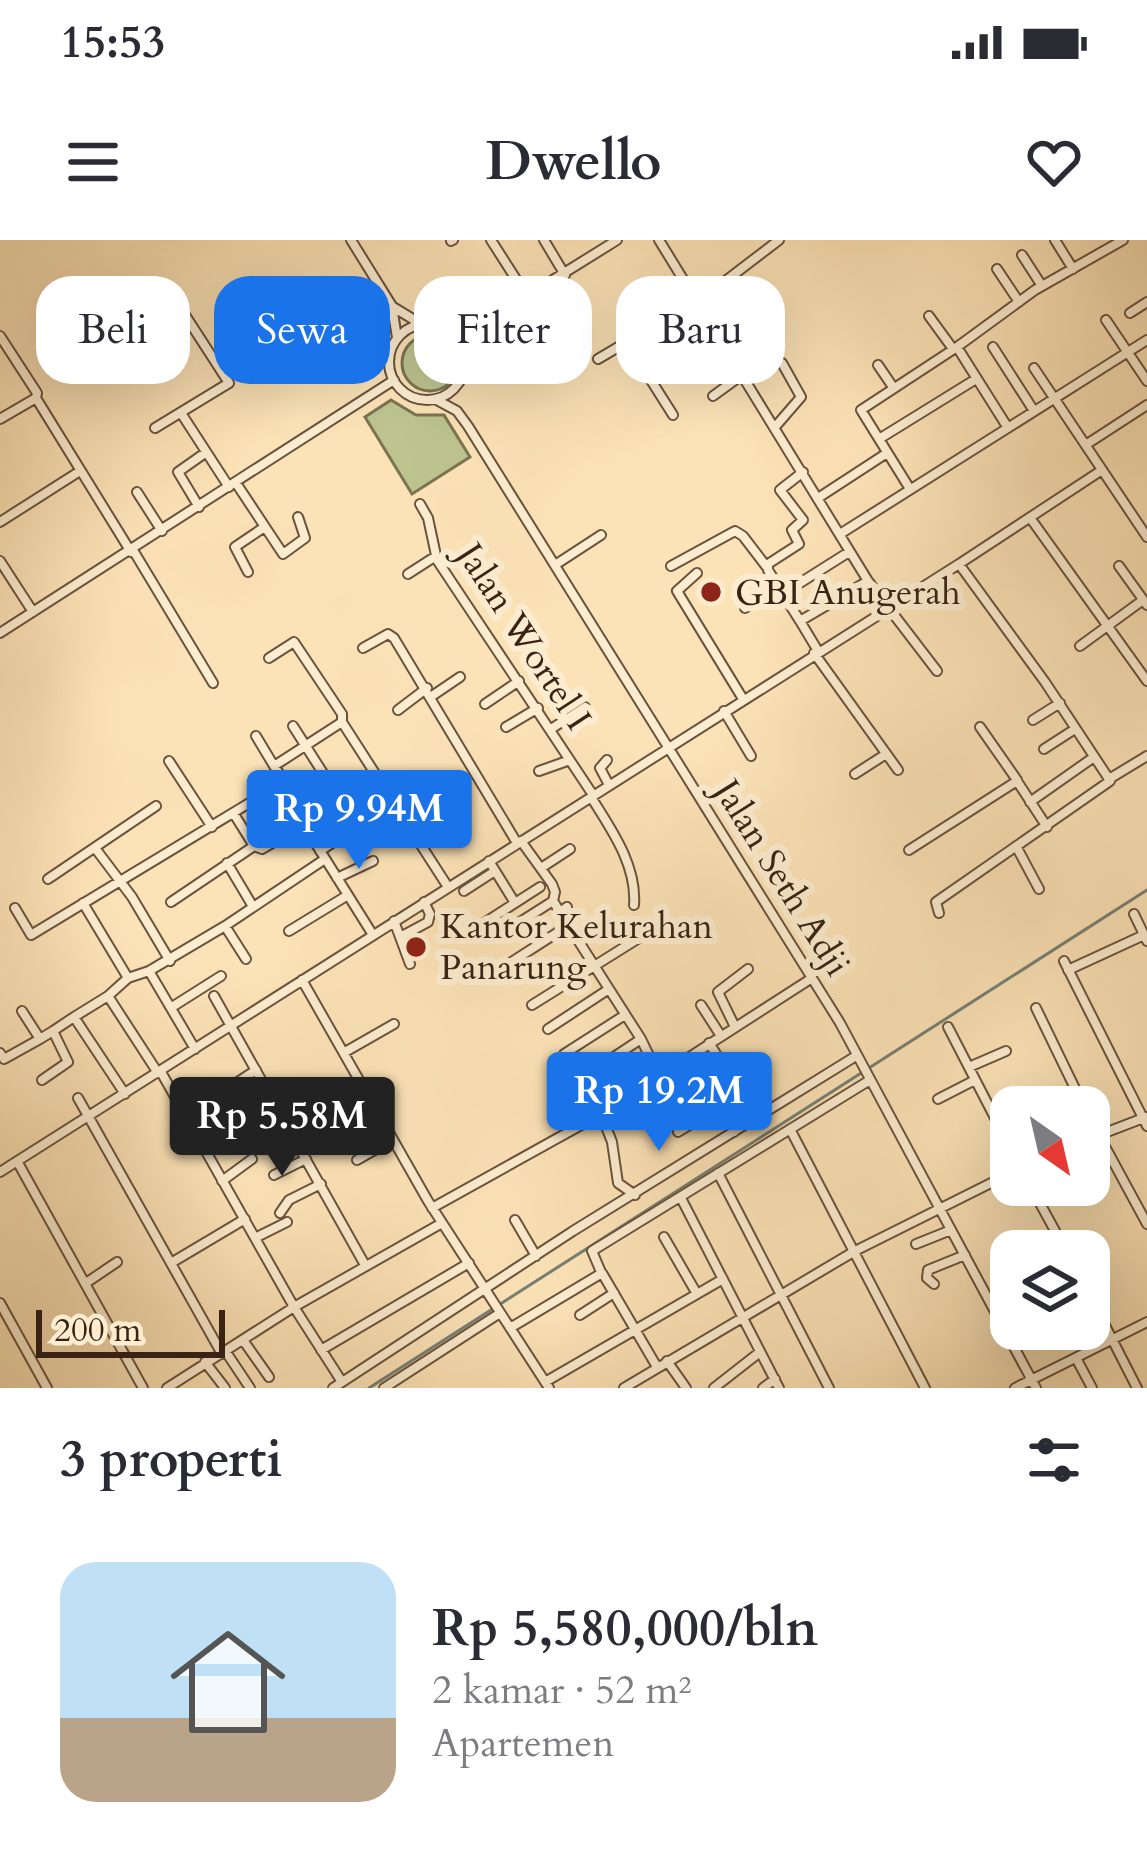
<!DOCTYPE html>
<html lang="id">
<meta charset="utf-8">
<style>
body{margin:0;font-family:Cardo,serif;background:#f7f7f7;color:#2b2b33;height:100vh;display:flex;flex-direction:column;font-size:45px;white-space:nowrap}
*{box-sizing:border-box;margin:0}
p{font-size:39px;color:#7c7c81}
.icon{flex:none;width:66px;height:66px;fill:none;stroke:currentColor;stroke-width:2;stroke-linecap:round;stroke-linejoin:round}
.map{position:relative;height:1148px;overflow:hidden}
.sheet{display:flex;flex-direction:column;background:#fff;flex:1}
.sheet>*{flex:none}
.hud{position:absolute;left:36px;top:36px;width:1077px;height:108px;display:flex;gap:24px}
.needle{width:78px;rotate:146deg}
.buttons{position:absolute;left:990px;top:846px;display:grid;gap:24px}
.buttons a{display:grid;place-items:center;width:120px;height:120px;border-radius:24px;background:#fff;box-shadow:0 12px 48px #0002;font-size:60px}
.scale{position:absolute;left:36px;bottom:30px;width:189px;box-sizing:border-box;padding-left:12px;border:6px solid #3a2314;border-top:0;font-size:33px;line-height:42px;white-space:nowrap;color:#3a2314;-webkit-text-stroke:9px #fdedd0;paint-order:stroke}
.price{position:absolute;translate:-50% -102px;padding:0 27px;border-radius:12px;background:#1a73e8;color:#fff;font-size:39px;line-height:78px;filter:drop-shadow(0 3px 6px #0008)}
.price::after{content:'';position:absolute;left:50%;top:72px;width:36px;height:27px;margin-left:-18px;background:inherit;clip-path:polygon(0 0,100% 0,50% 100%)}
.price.active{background:#222;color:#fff}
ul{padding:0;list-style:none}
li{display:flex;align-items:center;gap:36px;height:300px;padding:0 60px}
li span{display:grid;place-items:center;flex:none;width:336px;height:240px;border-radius:36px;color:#555}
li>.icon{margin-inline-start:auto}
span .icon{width:144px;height:144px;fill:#fffc;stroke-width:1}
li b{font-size:51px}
h2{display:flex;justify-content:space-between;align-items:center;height:144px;padding:0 60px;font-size:51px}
.tag{padding:0 42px;border-radius:36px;background:#fff;box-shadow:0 12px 48px #0002;font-size:42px;line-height:108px}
.tag.active{background:#1a73e8;color:#fff}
.status{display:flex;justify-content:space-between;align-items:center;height:84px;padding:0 60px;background:#fff;direction:ltr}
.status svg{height:33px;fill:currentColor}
header{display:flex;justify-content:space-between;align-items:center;height:156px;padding:0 60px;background:#fff;font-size:54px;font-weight:700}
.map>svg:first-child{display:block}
</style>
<div class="status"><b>15:53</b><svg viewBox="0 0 49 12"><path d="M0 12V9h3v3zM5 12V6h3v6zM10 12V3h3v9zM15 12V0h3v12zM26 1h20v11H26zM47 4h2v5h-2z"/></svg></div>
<header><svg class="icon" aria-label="menu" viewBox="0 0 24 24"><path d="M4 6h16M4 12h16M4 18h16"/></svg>Dwello<svg class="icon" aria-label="heart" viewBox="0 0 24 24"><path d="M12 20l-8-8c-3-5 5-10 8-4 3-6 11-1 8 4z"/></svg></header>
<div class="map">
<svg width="1147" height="1148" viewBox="0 0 1147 1148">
<rect width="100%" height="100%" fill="#fce3b7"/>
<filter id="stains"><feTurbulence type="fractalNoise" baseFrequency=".00167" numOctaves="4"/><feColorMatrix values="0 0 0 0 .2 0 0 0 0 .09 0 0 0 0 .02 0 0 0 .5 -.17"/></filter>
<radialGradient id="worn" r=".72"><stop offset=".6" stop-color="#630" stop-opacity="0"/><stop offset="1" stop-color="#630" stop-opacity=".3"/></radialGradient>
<path fill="#bdc490" stroke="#7c7452" stroke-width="3" d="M402 123a28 28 0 1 1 56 0a28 28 0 1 1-56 0Z
M391,160L416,175H444L470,217L412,254L365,177Z"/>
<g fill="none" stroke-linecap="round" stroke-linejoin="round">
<path stroke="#777f74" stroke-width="3" d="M369,1148L1147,650"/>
<defs>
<path id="minor" d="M351,0L392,66L397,98
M491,0L528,58
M544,0L565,35
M659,0L868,341L937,431
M1055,0L1073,29
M451,1L453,0
M1022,15L1042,46
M997,29L1019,62
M393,67L421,84
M1130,73L1147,62
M929,76L953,109
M1106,80L1147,141
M389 122a38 38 0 1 1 76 0a38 38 0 1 1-76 0Z
M0,96L37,153L36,158
M458,99L617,0
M628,104L673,175
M957,107L1035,50L1123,0
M993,107L1034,171
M598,119L711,52L779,0
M878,125L893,147
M1034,128L1147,297
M744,137L773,120L782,123L801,157L775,187
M713,156L742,135
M435,159L457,171L468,186L840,783L1036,1148
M181,173L229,247
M0,179L36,158L131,312
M155,188L229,143L185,75L157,95
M879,199L976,139
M1087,204L1147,165
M803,232L780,250L803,280L792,290L799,304L768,324V330L800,381L868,341
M236,243L283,314L305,298L298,277
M910,249L861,170L957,107L1008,188
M137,252L162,291
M818,258L887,213
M420,264L428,278L437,320L593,555
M199,267L178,232L205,213
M1031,279L1147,441
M0,282L80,231
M840,294L1147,100
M133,310L213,443
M0,321L33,372
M959,324L1102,230
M555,325L601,295
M671,326L735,291L743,296L766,326
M1119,326L1147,365
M248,332L235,307L263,288
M697,333L677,351L743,459
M408,334L436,316
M784,353L849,312
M745,368L779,347
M800,381L818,411
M0,393L394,140
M1080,406L1143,360
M363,408L388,394L394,398L517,603
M814,413L898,530
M269,418L294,402L342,474V482
M432,456L460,437
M485,464L519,441
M398,470L427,448
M724,471L751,516
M1033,480L1060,463
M293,486L342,563
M506,487L538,468
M980,487L1017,540
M551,489L585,467
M256,496L274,526
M1044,509L1075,489
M607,520L600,528L609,545
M169,521L212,587
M539,531L570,520
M855,534L886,514
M591,557C611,589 637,625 634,665
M1030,562L1094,517
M394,563L448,647
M521,601L552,644L555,652L553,661L560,672
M254,606L262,609L304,584
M1016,606L1039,649
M95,608L132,657L170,721
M909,610L1017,541L1047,587
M320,611L394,563L342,482L274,526L285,542L279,545L373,695
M489,621L515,663
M227,623L252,665
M541,628L570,609
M337,638L373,621
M48,639L156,566
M464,651L495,631
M171,662L254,606L234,574
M83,663L128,738
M567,667L560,672L641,799L659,836
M15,668L31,695L279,545
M939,673L936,662L1110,541
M1134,674L1147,701
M394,681L410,724
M484,683L540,647
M289,691L348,655
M402,696L428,682L430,674L424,662
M495,698L553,661
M246,719L225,686L325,619
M1064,721L1147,886
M510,723L569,685
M1068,730L1144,695
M302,740L428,961L549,1148
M108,756L128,738L149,731
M214,756L365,1025
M532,765L639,698
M701,765L721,796
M172,767L221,736
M1036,768L1084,867
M22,771L40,799L53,791
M735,787L718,752L748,729
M948,787L1011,909
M548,789L609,749
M709,803L757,877
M195,809L149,731L225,686
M345,812L394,784
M0,813L4,819L40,799
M564,814L625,775
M687,818L734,892
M969,827L1006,811
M161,832L294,1067L342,1142
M42,840L68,822L53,791L74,777
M579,840L641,799
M125,854L74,777L108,756L158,833
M78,858L222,1114
M938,859L975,840
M601,874L612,902L618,943L635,955
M186,876L256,830
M1089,877L1147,984
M790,889L925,1148
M678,892L719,867
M1089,899L1146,877
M357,920L392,900
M17,921L143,1148
M0,932L959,324L1045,442L1109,539L1147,516
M718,933L829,1148
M274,935L306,919
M222,941L252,919
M1030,945L1066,1011
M681,958L779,1148
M432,968L601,874L812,738
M280,973L289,960L321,944
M515,980L536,1016
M664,997L697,1054
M255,998L287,982
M916,1004L951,990
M171,1023L245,979
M601,1032L592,1011L870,840
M86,1043L117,1022
M934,1044L927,1038L928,1030L965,1015
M1089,1054L1137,1148
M0,1063L47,1148
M580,1075L614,1053
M510,1088L602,1033L657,1127
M243,1100L269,1137
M321,1110L469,1023
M226,1112L250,1148
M1076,1118L1092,1148
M667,1121L686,1148
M205,1122L225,1148
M545,1142L723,1039
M167,1148L294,1067L442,983
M333,1148L573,991L856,816
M384,1148L500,1073
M624,1148L855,1011L1011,933
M714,1148L760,1112
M763,1148L775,1139
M1015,1148L1147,1082"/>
</defs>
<use href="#minor" stroke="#6a533d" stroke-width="12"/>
<use href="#minor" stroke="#fdedd0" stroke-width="8"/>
</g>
<g fill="#8f2418" stroke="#fdedd0" stroke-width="4.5">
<circle cx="711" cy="352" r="12"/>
<circle cx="416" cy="707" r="12"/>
</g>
<g text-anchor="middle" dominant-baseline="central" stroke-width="12" stroke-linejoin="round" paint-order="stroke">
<g font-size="36" fill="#3a2314" stroke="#fdedd0" text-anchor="start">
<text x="735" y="352">GBI Anugerah</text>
<text x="440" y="686">Kantor Kelurahan<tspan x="440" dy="41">Panarung</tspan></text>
</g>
<g font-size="36" fill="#3a2314" stroke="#fdedd0">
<text transform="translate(524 397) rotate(57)">Jalan Wortel I</text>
<text transform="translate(782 638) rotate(58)">Jalan Seth Adji</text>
</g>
</g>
<rect width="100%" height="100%" filter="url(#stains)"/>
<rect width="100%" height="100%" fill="url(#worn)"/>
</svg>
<div class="buttons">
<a><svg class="needle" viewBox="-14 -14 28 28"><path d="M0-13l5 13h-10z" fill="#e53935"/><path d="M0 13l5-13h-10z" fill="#7c7c81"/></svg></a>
<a><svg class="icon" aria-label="layers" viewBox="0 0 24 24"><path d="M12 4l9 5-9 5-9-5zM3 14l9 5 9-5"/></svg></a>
</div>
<div class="scale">200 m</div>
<b class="price" style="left:359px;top:632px">Rp 9.94M</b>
<b class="price" style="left:659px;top:914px">Rp 19.2M</b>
<b class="price active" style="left:282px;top:939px">Rp 5.58M</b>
<div class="hud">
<a class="tag">Beli</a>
<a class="tag active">Sewa</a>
<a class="tag">Filter</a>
<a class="tag">Baru</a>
</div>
</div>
<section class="sheet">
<h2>3 properti<svg class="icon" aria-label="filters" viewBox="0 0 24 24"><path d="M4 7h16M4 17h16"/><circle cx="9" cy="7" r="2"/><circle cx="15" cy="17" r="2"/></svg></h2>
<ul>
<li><span style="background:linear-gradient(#bfe0f5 65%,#b9a48a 0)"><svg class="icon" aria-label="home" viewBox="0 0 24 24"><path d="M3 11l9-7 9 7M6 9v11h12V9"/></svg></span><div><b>Rp 5,580,000/bln</b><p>2 kamar · 52 m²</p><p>Apartemen</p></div></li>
</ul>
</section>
